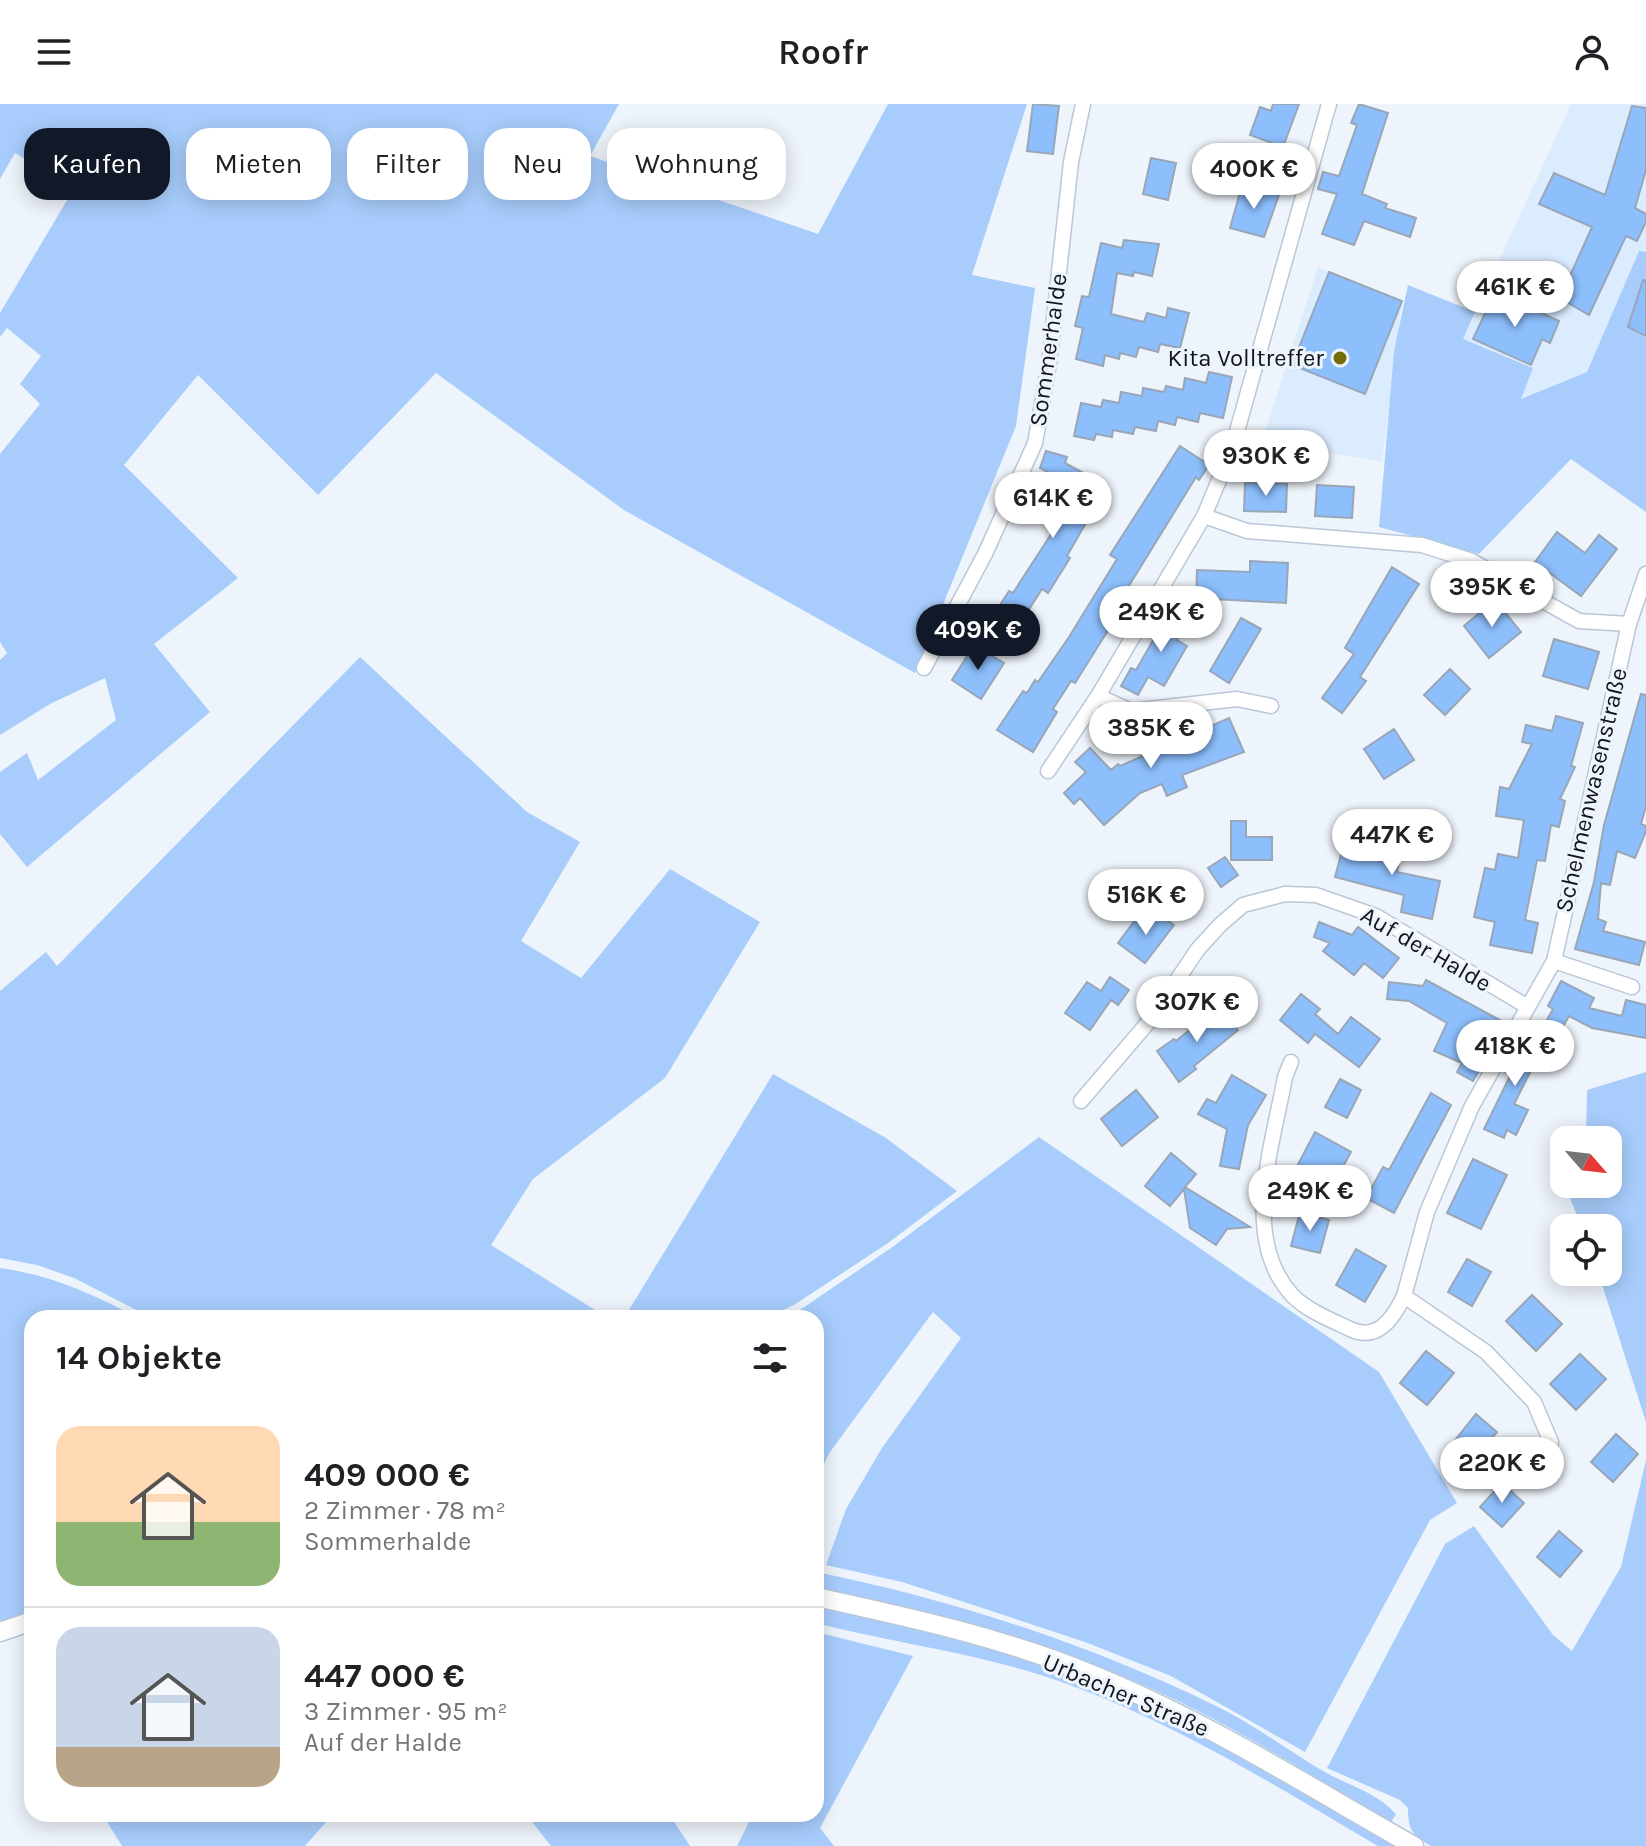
<!DOCTYPE html>
<html lang="de">
<meta charset="utf-8">
<style>
body{margin:0;font-family:Karla,sans-serif;background:#f2f2f2;color:#202124;height:100vh;display:flex;flex-direction:column;font-size:30px;white-space:nowrap}
*{box-sizing:border-box;margin:0}
p{font-size:26px;color:#757577}
.icon{flex:none;width:44px;height:44px;fill:none;stroke:currentColor;stroke-width:2;stroke-linecap:round;stroke-linejoin:round}
.map{position:relative;flex:1;overflow:hidden}
.panel{position:absolute;left:24px;top:1206px;width:800px;height:512px;display:flex;flex-direction:column;background:#fff;border-radius:24px;box-shadow:0 4px 20px #0003}
.panel>*{flex:none}
.banner{position:absolute;left:24px;top:24px;width:800px;height:72px;display:flex;gap:16px}
.needle{width:52px;rotate:118deg}
.buttons{position:absolute;left:1550px;top:1022px;display:grid;gap:16px}
.buttons a{display:grid;place-items:center;width:72px;height:72px;border-radius:16px;background:#fff;box-shadow:0 4px 20px #0003;font-size:40px}
.price{position:absolute;translate:-50% -68px;padding:0 18px;border-radius:28px;background:#fff;color:#222;font-size:26px;line-height:52px;filter:drop-shadow(0 2px 4px #0008)}
.price::after{content:'';position:absolute;left:50%;top:48px;width:24px;height:18px;margin-left:-12px;background:inherit;clip-path:polygon(0 0,100% 0,50% 100%)}
.price.active{background:#111827;color:#fff}
ul{padding:0;list-style:none}
li{display:flex;align-items:center;gap:24px;height:200px;padding:0 32px}
li+li{border-top:2px solid #e0e0e0}
li span{display:grid;place-items:center;flex:none;width:224px;height:160px;border-radius:24px;color:#555}
li>.icon{margin-inline-start:auto}
span .icon{width:96px;height:96px;fill:#fffc;stroke-width:1}
li b{font-size:34px}
h2{display:flex;justify-content:space-between;align-items:center;height:96px;padding:0 32px;font-size:34px}
.tag{padding:0 28px;border-radius:24px;background:#fff;box-shadow:0 4px 20px #0003;font-size:28px;line-height:72px}
.tag.active{background:#111827;color:#fff}
header{display:flex;justify-content:space-between;align-items:center;height:104px;padding:0 32px;background:#fff;font-size:36px;font-weight:600}
.map>svg:first-child{display:block}
</style>
<header><svg class="icon" aria-label="menu" viewBox="0 0 24 24"><path d="M4 6h16M4 12h16M4 18h16"/></svg>Roofr<svg class="icon" aria-label="person" viewBox="0 0 24 24"><circle cx="12" cy="8" r="4"/><path d="M4 21q1-7 8-7t8 7"/></svg></header>
<div class="map">
<svg width="1646" height="1742" viewBox="0 0 1646 1742">
<rect width="100%" height="100%" fill="#eef4fb"/>
<path fill="#dcecff" d="M1571,0H1646V148H1639L1587,268L1520,296L1533,263L1463,235Z
M1318,163L1402,197L1382,358L1262,337Z"/>
<path fill="#a8cdfc" d="M0,0H619L590,52L818,130L888,0H1027L972,171L1035,184L1016,322L915,569L624,406L436,269L318,391L198,271L124,361L238,474L154,540L210,608L27,763L0,730V668L27,649L38,676L116,616L105,574L50,600L0,631V556L7,549L0,538V350L40,300L20,280L41,252L7,224L0,233V209L91,56L62,36L41,65L15,49L0,75Z
M1639,147L1646,148V408L1571,355L1479,450L1379,423L1394,247L1408,181L1475,208L1463,235L1533,264L1521,295L1587,268Z
M360,553L527,708L580,738L521,837L581,874L670,765L760,818L665,974L533,1075L491,1141L608,1214H152L74,1174L37,1161L0,1154V887L46,848L57,862Z
M1646,968V1318L1598,1168H1608V1124H1582L1570,1094L1575,1080H1608V1036H1586L1587,986Z
M773,970L886,1034L957,1087L888,1139L794,1201L765,1214H624Z
M1039,1033L1379,1268L1457,1399L1430,1416L1305,1648L1171,1572L1085,1538L955,1495L902,1478L826,1461L846,1405L882,1344L961,1234L933,1208L830,1348L816,1376V1214H788L891,1144Z
M0,1164C51,1171 93,1190 138,1214H32V1510L0,1520Z
M1646,1356V1742H1431C1412,1731 1408,1726 1408,1704L1400,1696L1327,1664L1445,1440L1474,1422L1553,1531L1572,1547L1621,1463Z
M816,1468C951,1495 1089,1540 1214,1601C1252,1619 1287,1646 1323,1667C1347,1681 1378,1689 1396,1710L1391,1718C1321,1678 1252,1633 1180,1598C1064,1542 942,1509 816,1484Z
M816,1503C882,1516 948,1530 1012,1550C1148,1594 1271,1669 1394,1742H1378C1265,1676 1151,1603 1024,1566C956,1546 885,1537 816,1519Z
M816,1528L913,1552L820,1724L834,1742H737L753,1710H816Z
M102,1710H333L305,1742H122Z
M526,1710H669L690,1742H551Z"/>
<path fill="#8dbffd" stroke="#98a6b7" stroke-width="2" d="M1033,0L1059,2L1053,50L1027,47Z
M1273,0H1299L1283,43L1250,31L1260,3L1271,7Z
M1359,0L1388,9L1362,90L1387,100L1385,104L1416,114L1410,133L1364,117L1354,141L1322,130L1337,90L1318,85L1323,68L1339,72L1357,21L1351,19Z
M1632,2L1646,4V66L1635,104L1646,110V118L1637,137L1626,132L1589,211L1560,194L1592,123L1539,100L1554,69L1605,91Z
M1151,54L1176,59L1168,96L1143,90Z
M1242,81L1279,91L1264,133L1230,124Z
M1124,136L1159,140L1152,172L1134,168L1133,172L1117,169L1111,210L1144,218L1147,209L1166,214L1168,204L1189,209L1180,244L1160,240L1158,248L1139,243L1136,253L1120,249L1119,255L1105,251L1103,262L1076,255L1083,224L1075,222L1082,192L1089,193L1101,139L1122,144Z
M1329,168L1402,197L1365,290L1292,261Z
M1643,176L1646,177V232L1628,223Z
M1495,188L1559,217L1550,239L1542,235L1531,261L1473,235Z
M1209,268L1232,273L1223,314L1200,309L1198,318L1177,313L1175,321L1158,317L1156,327L1135,323L1133,330L1113,326L1112,333L1096,330L1094,336L1074,332L1081,299L1101,303L1103,296L1119,299L1121,288L1142,292L1143,284L1164,288L1166,282L1183,286L1185,274L1206,279Z
M1180,342L1209,361L1199,376L1196,373L1122,493L1127,496L1075,579L1071,577L1053,605L1057,608L1033,648L997,626L1023,587L1027,589L1035,576L1038,578L1069,533L1117,455L1110,451Z
M1046,347L1067,353L1065,359L1107,382L1067,452L1070,454L1048,489L1042,485L1014,529L991,515L1009,487L1013,489L1057,421L1048,416L1069,379L1040,364Z
M1245,379L1287,380L1286,408L1244,407Z
M1317,381L1354,383L1352,414L1315,412Z
M1557,428L1585,449L1599,431L1617,445L1581,492L1535,458Z
M1250,457L1288,459L1286,499L1196,494L1197,466L1250,468Z
M1392,463L1419,480L1360,573L1366,577L1342,609L1322,594L1354,550L1345,544Z
M1495,496L1521,528L1489,554L1464,522Z
M1181,499L1194,507L1177,536L1187,542L1164,582L1148,573L1138,591L1121,582L1131,564L1136,566L1159,526L1163,528Z
M1241,514L1261,525L1229,579L1210,567Z
M1554,535L1599,548L1588,585L1543,572Z
M974,541L1004,559L981,595L952,576Z
M1450,565L1470,585L1445,611L1424,591Z
M1641,590L1646,591V702L1641,720L1646,722V727L1635,754L1617,747L1610,781L1601,779L1598,815L1606,818L1603,827L1645,838L1639,861L1575,845L1594,778L1604,721Z
M1556,612L1583,619L1571,662L1575,663L1560,695L1565,697L1559,723L1551,721L1545,757L1537,756L1525,816L1538,819L1532,849L1490,841L1495,818L1474,813L1485,764L1495,766L1498,750L1518,754L1524,716L1496,712L1500,683L1509,685L1532,640L1522,638L1526,621L1552,627Z
M1229,614L1244,648L1182,671L1187,683L1167,692L1162,680L1140,689L1104,721L1080,694L1074,700L1064,689L1086,668L1075,658L1090,644L1111,666L1118,660L1120,662Z
M1394,625L1414,656L1384,675L1364,645Z
M1231,717H1246V733H1272V756H1231Z
M1392,720L1406,723L1397,768L1440,777L1432,815L1401,808L1404,791L1335,773L1342,747L1384,758Z
M1225,753L1238,771L1221,783L1208,764Z
M1157,809L1174,821L1145,859L1118,839L1136,815L1147,823Z
M1319,818L1352,831L1358,823L1399,854L1383,874L1364,859L1354,871L1323,847L1330,839L1314,833Z
M1110,873L1129,886L1118,901L1111,896L1090,926L1065,909L1087,878L1101,887Z
M1426,876L1507,920L1473,977L1457,968L1462,959L1434,947L1447,919L1409,897L1387,895L1389,878L1423,882Z
M1561,877L1594,894L1589,904L1622,912L1626,896L1646,901V934L1592,924L1569,912L1557,933L1542,925L1553,905L1548,902Z
M1301,890L1320,905L1315,910L1338,930L1351,913L1380,935L1359,963L1315,930L1308,939L1280,916Z
M1219,902L1238,926L1194,962L1196,965L1179,978L1157,947L1174,935L1176,937Z
M1528,928L1546,937L1514,1000L1528,1006L1516,1031L1507,1026L1504,1034L1484,1025L1511,970L1504,967Z
M1232,971L1266,991L1248,1021L1239,1065L1220,1062L1227,1025L1198,1010L1207,995L1216,999Z
M1340,975L1361,986L1347,1014L1325,1003Z
M1136,986L1158,1013L1122,1042L1101,1015Z
M1431,989L1451,1001L1394,1109L1366,1094L1383,1063L1389,1066Z
M1315,1028L1351,1048L1331,1085L1295,1066Z
M1171,1049L1196,1070L1185,1083L1250,1123L1227,1125L1216,1141L1190,1124L1184,1085L1170,1102L1145,1082Z
M1473,1055L1507,1071L1481,1125L1447,1109Z
M1300,1108L1329,1116L1320,1149L1291,1142Z
M1356,1145L1386,1162L1365,1198L1336,1181Z
M1467,1155L1491,1168L1472,1202L1448,1188Z
M1532,1191L1562,1220L1536,1247L1506,1217Z
M1426,1247L1454,1269L1427,1301L1400,1279Z
M1580,1250L1606,1275L1576,1306L1550,1280Z
M1476,1310L1497,1328L1469,1362L1448,1345Z
M1616,1330L1638,1350L1613,1378L1591,1358Z
M1502,1379L1524,1399L1502,1423L1480,1403Z
M1559,1427L1582,1447L1560,1473L1537,1453Z"/>
<g fill="none" stroke-linecap="round" stroke-linejoin="round">
<defs>
<path id="minor" d="M1204,412L1247,427L1422,441L1472,457L1579,517L1629,520
M924,564L985,450L1035,339L1049,260L1071,58L1083,0
M1098,592L1131,607L1237,595L1271,602
M1048,667L1098,592L1204,412L1232,345L1329,0
M1554,857L1632,883
M1291,958L1285,973C1273,1041 1240,1134 1292,1191C1306,1206 1331,1216 1350,1225C1377,1238 1393,1215 1404,1192
M1081,997L1151,915L1198,845L1220,821L1243,801L1285,790L1316,791L1376,812L1528,903
M1543,1368L1551,1338L1534,1298L1486,1248L1404,1192L1427,1108L1472,1002L1554,857L1629,520L1646,470"/>
<path id="tertiary" d="M816,1493C907,1513 1000,1533 1086,1568C1202,1614 1306,1681 1414,1742
M0,1528L32,1517"/>
</defs>
<use href="#minor" stroke="#b9c7d8" stroke-width="17"/>
<use href="#tertiary" stroke="#b9c7d8" stroke-width="21"/>
<use href="#minor" stroke="#fff" stroke-width="14"/>
<use href="#tertiary" stroke="#fff" stroke-width="18"/>
</g>
<circle fill="#756c08" stroke="#eef4fb" stroke-width="3" cx="1340" cy="254" r="8"/>
<g text-anchor="middle" dominant-baseline="central" stroke-width="6" stroke-linejoin="round" paint-order="stroke">
<g font-size="24" fill="#11151b" stroke="#eef4fb">
<text transform="translate(1048 246) rotate(-82)">Sommerhalde</text>
<text transform="translate(1591 686) rotate(-77)">Schelmenwasenstraße</text>
<text transform="translate(1426 845) rotate(30)">Auf der Halde</text>
<text transform="translate(1126 1591) rotate(23)">Urbacher Straße</text>
</g>
<g font-size="24" fill="#11151b" stroke="#eef4fb" text-anchor="end">
<text x="1324" y="254">Kita Volltreffer</text>
</g>
</g>
</svg>
<div class="buttons">
<a><svg class="needle" viewBox="-14 -14 28 28"><path d="M0-13l5 13h-10z" fill="#e53935"/><path d="M0 13l5-13h-10z" fill="#757577"/></svg></a>
<a><svg class="icon" aria-label="locate" viewBox="0 0 24 24"><circle cx="12" cy="12" r="6"/><path d="M12 2v4M12 18v4M2 12h4M18 12h4"/></svg></a>
</div>
<b class="price" style="left:1254px;top:107px">400K €</b>
<b class="price" style="left:1515px;top:225px">461K €</b>
<b class="price" style="left:1266px;top:394px">930K €</b>
<b class="price" style="left:1053px;top:436px">614K €</b>
<b class="price" style="left:1492px;top:525px">395K €</b>
<b class="price" style="left:1161px;top:550px">249K €</b>
<b class="price active" style="left:978px;top:568px">409K €</b>
<b class="price" style="left:1151px;top:666px">385K €</b>
<b class="price" style="left:1392px;top:773px">447K €</b>
<b class="price" style="left:1146px;top:833px">516K €</b>
<b class="price" style="left:1197px;top:940px">307K €</b>
<b class="price" style="left:1515px;top:984px">418K €</b>
<b class="price" style="left:1310px;top:1129px">249K €</b>
<b class="price" style="left:1502px;top:1401px">220K €</b>
<div class="banner">
<a class="tag active">Kaufen</a>
<a class="tag">Mieten</a>
<a class="tag">Filter</a>
<a class="tag">Neu</a>
<a class="tag">Wohnung</a>
</div>
<section class="panel">
<h2>14 Objekte<svg class="icon" aria-label="filters" viewBox="0 0 24 24"><path d="M4 7h16M4 17h16"/><circle cx="9" cy="7" r="2"/><circle cx="15" cy="17" r="2"/></svg></h2>
<ul>
<li><span style="background:linear-gradient(#ffd9b3 60%,#8fb573 0)"><svg class="icon" aria-label="home" viewBox="0 0 24 24"><path d="M3 11l9-7 9 7M6 9v11h12V9"/></svg></span><div><b>409 000 €</b><p>2 Zimmer · 78 m²</p><p>Sommerhalde</p></div></li>
<li><span style="background:linear-gradient(#c9d6e8 75%,#b9a48a 0)"><svg class="icon" aria-label="home" viewBox="0 0 24 24"><path d="M3 11l9-7 9 7M6 9v11h12V9"/></svg></span><div><b>447 000 €</b><p>3 Zimmer · 95 m²</p><p>Auf der Halde</p></div></li>
</ul>
</section>
</div>
